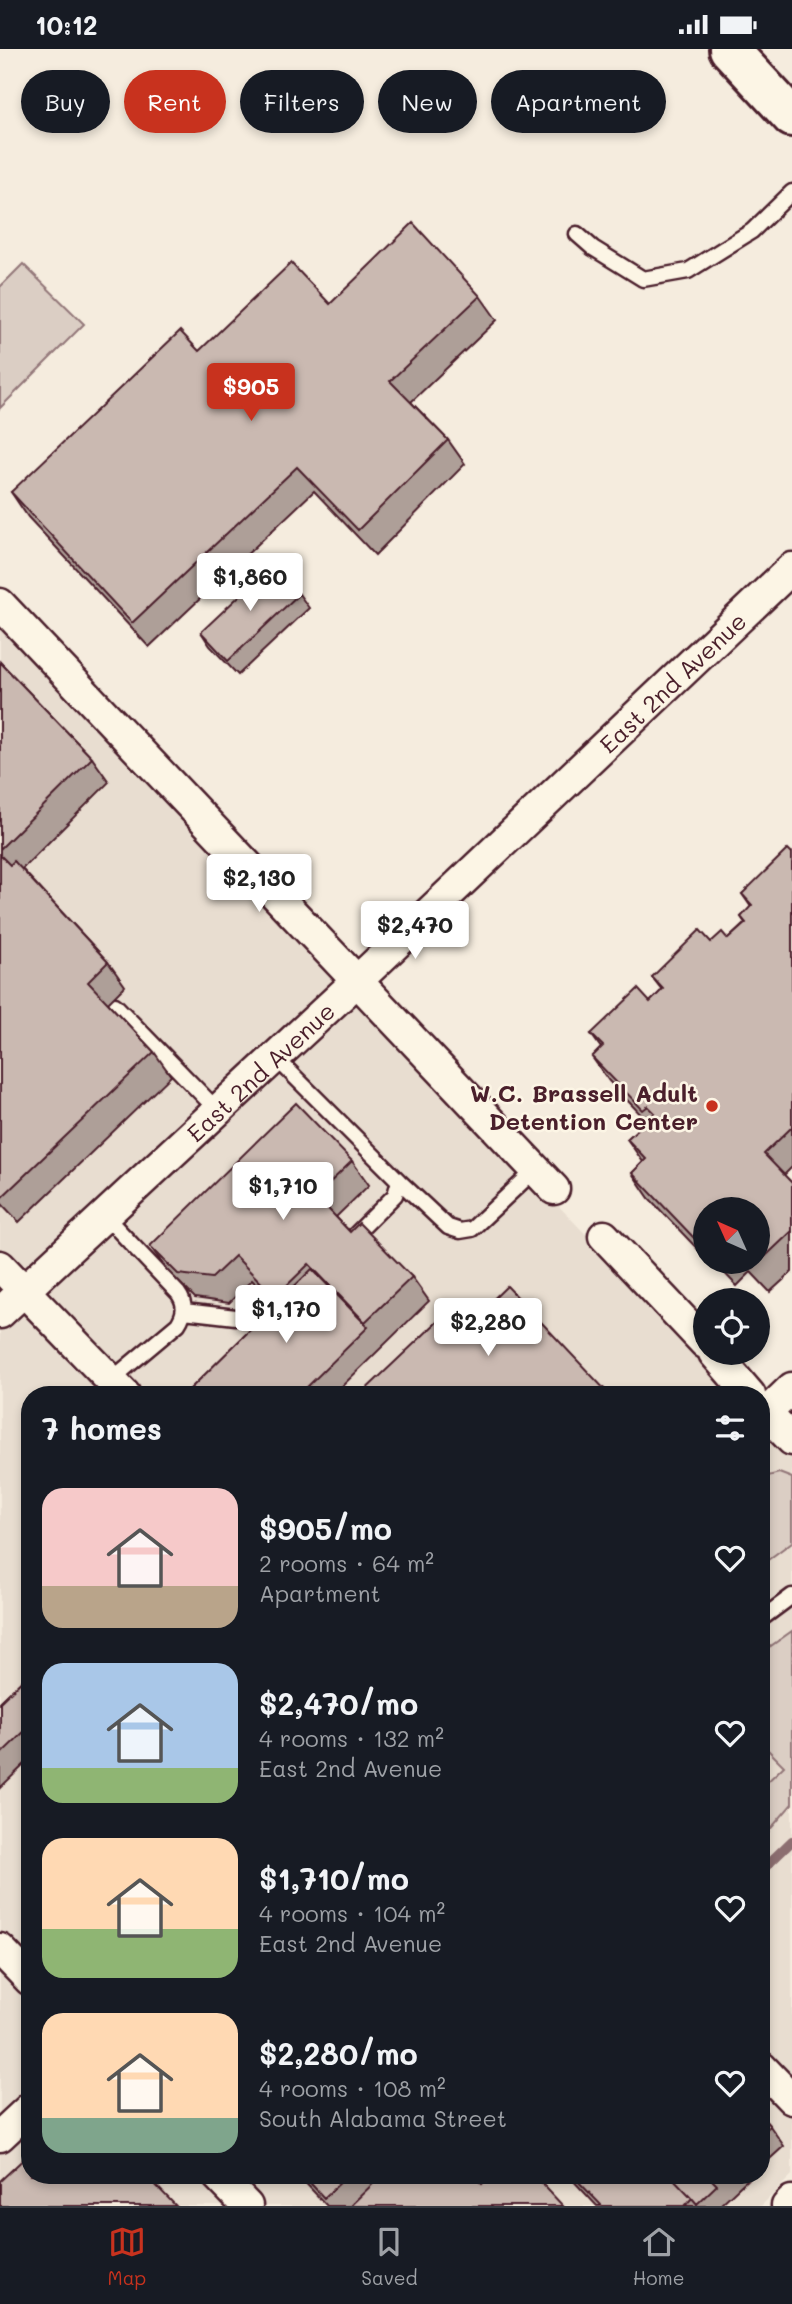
<!DOCTYPE html>
<meta charset="utf-8">
<style>
body{margin:0;font-family:Mali,sans-serif;background:#242831;color:#f1f3f6;height:100vh;display:flex;flex-direction:column;font-size:26px;white-space:nowrap}
*{box-sizing:border-box;margin:0}
p{font-size:23px;color:#9ea1a6}
.icon{flex:none;width:38px;height:38px;fill:none;stroke:currentColor;stroke-width:2;stroke-linecap:round;stroke-linejoin:round}
.map{position:relative;flex:1;overflow:hidden}
.details{position:absolute;left:21px;top:1337px;width:749px;height:798px;display:flex;flex-direction:column;background:#171b24;border-radius:28px;box-shadow:0 4px 10px #0003}
.details>*{flex:none}
.hud{position:absolute;left:21px;top:21px;width:751px;height:63px;display:flex;gap:14px}
.needle{width:46px;rotate:315deg}
.controls{position:absolute;left:693px;top:1148px;display:grid;gap:14px}
.controls a{display:grid;place-items:center;width:77px;height:77px;border-radius:50%;background:#171b24;box-shadow:0 4px 10px #0003;font-size:35px}
.price{position:absolute;translate:-50% -60px;padding:0 16px;border-radius:7px;background:#fff;color:#222;font-size:23px;line-height:46px;filter:drop-shadow(0 2px 4px #0008)}
.price::after{content:'';position:absolute;left:50%;top:42px;width:21px;height:16px;margin-left:-10px;background:inherit;clip-path:polygon(0 0,100% 0,50% 100%)}
.price.active{background:#c8321e;color:#fff}
ul{padding:0;list-style:none}
li{display:flex;align-items:center;gap:21px;height:175px;padding:0 21px}
li span{display:grid;place-items:center;flex:none;width:196px;height:140px;border-radius:21px;color:#555}
li>.icon{margin-inline-start:auto}
span .icon{width:84px;height:84px;fill:#fffc;stroke-width:1}
li b{font-size:30px}
h2{display:flex;justify-content:space-between;align-items:center;height:84px;padding:0 21px;font-size:30px}
.chip{padding:0 24px;border-radius:32px;background:#171b24;box-shadow:0 4px 10px #0003;font-size:24px;line-height:63px}
.chip.active{background:#c8321e;color:#fff}
.status{display:flex;justify-content:space-between;align-items:center;height:49px;padding:0 35px;background:#171b24;direction:ltr}
.status svg{height:19px;fill:currentColor}
.tabs{display:flex;justify-content:space-around;align-items:center;height:98px;border-top:2px solid #363941;background:#171b24;font-size:19px;color:#9ea1a6}
.tabs a{display:grid;justify-items:center;gap:4px}
.tabs .active{color:#c8321e}
.map>svg:first-child{display:block}
</style>
<div class="status"><b>10:12</b><svg viewBox="0 0 49 12"><path d="M0 12V9h3v3zM5 12V6h3v6zM10 12V3h3v9zM15 12V0h3v12zM26 1h20v11H26zM47 4h2v5h-2z"/></svg></div>
<div class="map">
<svg width="792" height="2157" viewBox="0 0 792 2157">
<rect width="100%" height="100%" fill="#f5ecde"/>
<filter id="ink" filterUnits="userSpaceOnUse"><feTurbulence type="fractalNoise" baseFrequency=".0143" numOctaves="2"/><feDisplacementMap in="SourceGraphic" scale="14" xChannelSelector="R" yChannelSelector="G"/><feConvolveMatrix kernelMatrix="1 2 1 2 8 2 1 2 1" color-interpolation-filters="sRGB"/></filter>
<g filter="url(#ink)">
<path fill="#e8ddd0" d="M0,569L336,925L740,1346H30V2126H761V1367L792,1344V2126L761,2157H0Z"/>
<path fill="#dbcec4" stroke="#927678" stroke-width="2" d="M23,215L84,275L0,359V238Z
M779,1424L792,1429V1493L761,1516V1429Z
M792,1582V1755L761,1791V1739L784,1717L761,1694V1604Z"/>
<g fill="none" stroke-linecap="round" stroke-linejoin="round">
<path stroke="#8c6e70" stroke-width="10" d="M761,1822L792,1792"/>
<defs>
<path id="service" d="M577,185L593,199L643,230L688,222L752,182L792,143
M115,956L218,1062
M275,1008L399,1132L395,1146L351,1190
M399,1132L448,1178L460,1182L472,1180L536,1120
M105,1167L178,1244C186,1255 185,1264 178,1275L111,1331
M184,1262L253,1270L282,1263
M761,1570L792,1547"/>
<g id="minor">
<path d="M0,555L554,1140"/>
<path d="M604,1187L705,1294"/>
<path d="M0,1217L125,1346"/>
<path id="s1" d="M0,1264L357,932L792,519"/>
<path d="M714,1304L750,1346"/>
<path d="M761,1359L792,1391"/>
<path d="M761,1369L792,1339"/>
<path d="M0,1900L30,1931"/>
<path d="M761,2018L792,2050"/>
<path d="M0,2087L30,2059"/>
<path d="M217,2126L247,2157"/>
<path d="M787,2157L792,2152"/>
</g>
<path id="primary" d="M729,0L792,68"/>
</defs>
<use href="#service" stroke="#4a1f2b" stroke-width="19"/>
<use href="#minor" stroke="#4a1f2b" stroke-width="35"/>
<use href="#primary" stroke="#4a1f2b" stroke-width="44"/>
<use href="#service" stroke="#fcf5e5" stroke-width="14"/>
<use href="#minor" stroke="#fcf5e5" stroke-width="30"/>
<use href="#primary" stroke="#fcf5e5" stroke-width="38"/>
</g>
<path fill="#ae9f98" stroke="#4a1f2b" stroke-width="2" d="M480,247L497,271L411,353L448,391L465,415L375,506L314,442L149,598L28,468L11,443L199,302L330,255Z
M299,545L309,559L238,626L210,597L201,583Z
M0,613L92,709L109,733L22,820L108,913L125,937L108,954L154,1003L171,1027L19,1173L0,1153Z
M792,804V1118L784,1126L792,1134V1223L770,1243L751,1223L737,1237L714,1213H758L705,1160V1208L649,1149L632,1124L643,1113L627,1090L647,1072L609,1032L592,1008L601,999L591,985L650,953L662,941L652,928L711,893L728,890L745,874L741,868L751,858L742,845Z
M352,1112L369,1136L336,1168L350,1183L412,1228L429,1252L333,1346H184L276,1256L252,1231L229,1254L195,1249L167,1221L150,1197Z
M30,1624V1710L0,1739V1653Z
M761,2067L770,2077L784,2097L761,2118Z
M298,2126H473L482,2135L563,2157H327Z
M568,2126H752L719,2157H597Z"/>
<path fill="#cab9b1" stroke="#4a1f2b" stroke-width="2" d="M413,174L480,247L390,332L448,391L358,481L297,418L132,574L11,443L180,282L199,302L291,214L330,255Z
M272,516L299,545L228,612L201,583Z
M0,613L92,709L0,800Z
M788,800L792,804V1078L764,1105L792,1134V1182L753,1219L747,1213H758V1160H705V1197L697,1188L695,1190L632,1124L646,1110L627,1090L655,1064L648,1057L643,1061L592,1008L603,997L591,985L638,940L650,953L663,940L652,928L700,881L711,893L722,883L728,890L746,874L741,868L752,856L742,845Z
M0,806L10,816L14,812L108,913L88,933L154,1003L2,1148L0,1146Z
M296,1054L352,1112L316,1147L350,1183L359,1174L412,1228L365,1273L309,1215L275,1248L235,1207L212,1229L178,1225L150,1197Z
M312,1220L368,1278L299,1346H184Z
M507,1237L610,1346H360L456,1255L472,1271Z
M30,1624V1677L0,1706V1653Z
M761,2067L770,2077L761,2085Z
M30,2104V2126H146L176,2157H0V2132Z
M303,2126H348L324,2149Z
M382,2126H473L482,2135L491,2126H534L563,2157H350Z
M572,2126H670L692,2149L685,2157H602Z
M670,2126H707L717,2136L697,2155L692,2149Z
M708,2126H718L713,2131Z"/>
</g>
<circle fill="#c8321e" stroke="#fcf5e5" stroke-width="2.5" cx="712" cy="1057" r="7"/>
<g text-anchor="middle" dominant-baseline="central" stroke-width="5" stroke-linejoin="round" paint-order="stroke">
<g font-size="24" fill="#4a1f2b" stroke="#fcf5e5">
<text stroke="none"><textPath href="#s1" startOffset="922">East 2nd Avenue</textPath></text>
<text stroke="none"><textPath href="#s1" startOffset="355">East 2nd Avenue</textPath></text>
</g>
<g font-size="24" font-weight="bold" fill="#4a1f2b" stroke="#fcf5e5" text-anchor="end">
<text x="698" y="1043">W.C. Brassell Adult<tspan x="698" dy="28">Detention Center</tspan></text>
</g>
</g>
</svg>
<div class="controls">
<a><svg class="needle" viewBox="-14 -14 28 28"><path d="M0-13l5 13h-10z" fill="#e53935"/><path d="M0 13l5-13h-10z" fill="#9ea1a6"/></svg></a>
<a><svg class="icon" aria-label="locate" viewBox="0 0 24 24"><circle cx="12" cy="12" r="6"/><path d="M12 2v4M12 18v4M2 12h4M18 12h4"/></svg></a>
</div>
<b class="price active" style="left:251px;top:374px">$905</b>
<b class="price" style="left:250px;top:564px">$1,860</b>
<b class="price" style="left:259px;top:865px">$2,130</b>
<b class="price" style="left:415px;top:912px">$2,470</b>
<b class="price" style="left:283px;top:1173px">$1,710</b>
<b class="price" style="left:286px;top:1296px">$1,170</b>
<b class="price" style="left:488px;top:1309px">$2,280</b>
<div class="hud">
<a class="chip">Buy</a>
<a class="chip active">Rent</a>
<a class="chip">Filters</a>
<a class="chip">New</a>
<a class="chip">Apartment</a>
</div>
<section class="details">
<h2>7 homes<svg class="icon" aria-label="filters" viewBox="0 0 24 24"><path d="M4 7h16M4 17h16"/><circle cx="9" cy="7" r="2"/><circle cx="15" cy="17" r="2"/></svg></h2>
<ul>
<li><span style="background:linear-gradient(#f6c9c9 70%,#b9a48a 0)"><svg class="icon" aria-label="home" viewBox="0 0 24 24"><path d="M3 11l9-7 9 7M6 9v11h12V9"/></svg></span><div><b>$905/mo</b><p>2 rooms · 64 m²</p><p>Apartment</p></div><svg class="icon" aria-label="heart" viewBox="0 0 24 24"><path d="M12 20l-8-8c-3-5 5-10 8-4 3-6 11-1 8 4z"/></svg></li>
<li><span style="background:linear-gradient(#a9c7e8 75%,#8fb573 0)"><svg class="icon" aria-label="home" viewBox="0 0 24 24"><path d="M3 11l9-7 9 7M6 9v11h12V9"/></svg></span><div><b>$2,470/mo</b><p>4 rooms · 132 m²</p><p>East 2nd Avenue</p></div><svg class="icon" aria-label="heart" viewBox="0 0 24 24"><path d="M12 20l-8-8c-3-5 5-10 8-4 3-6 11-1 8 4z"/></svg></li>
<li><span style="background:linear-gradient(#ffd9b3 65%,#8fb573 0)"><svg class="icon" aria-label="home" viewBox="0 0 24 24"><path d="M3 11l9-7 9 7M6 9v11h12V9"/></svg></span><div><b>$1,710/mo</b><p>4 rooms · 104 m²</p><p>East 2nd Avenue</p></div><svg class="icon" aria-label="heart" viewBox="0 0 24 24"><path d="M12 20l-8-8c-3-5 5-10 8-4 3-6 11-1 8 4z"/></svg></li>
<li><span style="background:linear-gradient(#ffd9b3 75%,#7fa58c 0)"><svg class="icon" aria-label="home" viewBox="0 0 24 24"><path d="M3 11l9-7 9 7M6 9v11h12V9"/></svg></span><div><b>$2,280/mo</b><p>4 rooms · 108 m²</p><p>South Alabama Street</p></div><svg class="icon" aria-label="heart" viewBox="0 0 24 24"><path d="M12 20l-8-8c-3-5 5-10 8-4 3-6 11-1 8 4z"/></svg></li>
</ul>
</section>
</div>
<nav class="tabs">
<a class="active"><svg class="icon" aria-label="map" viewBox="0 0 24 24"><path d="M3 6l6-2 6 2 6-2v14l-6 2-6-2-6 2zM9 4v14M15 6v14"/></svg>Map</a>
<a><svg class="icon" aria-label="saved" viewBox="0 0 24 24"><path d="M7 4h10v16l-5-4-5 4z"/></svg>Saved</a>
<a><svg class="icon" aria-label="home" viewBox="0 0 24 24"><path d="M3 11l9-7 9 7M6 9v11h12V9"/></svg>Home</a>
</nav>
